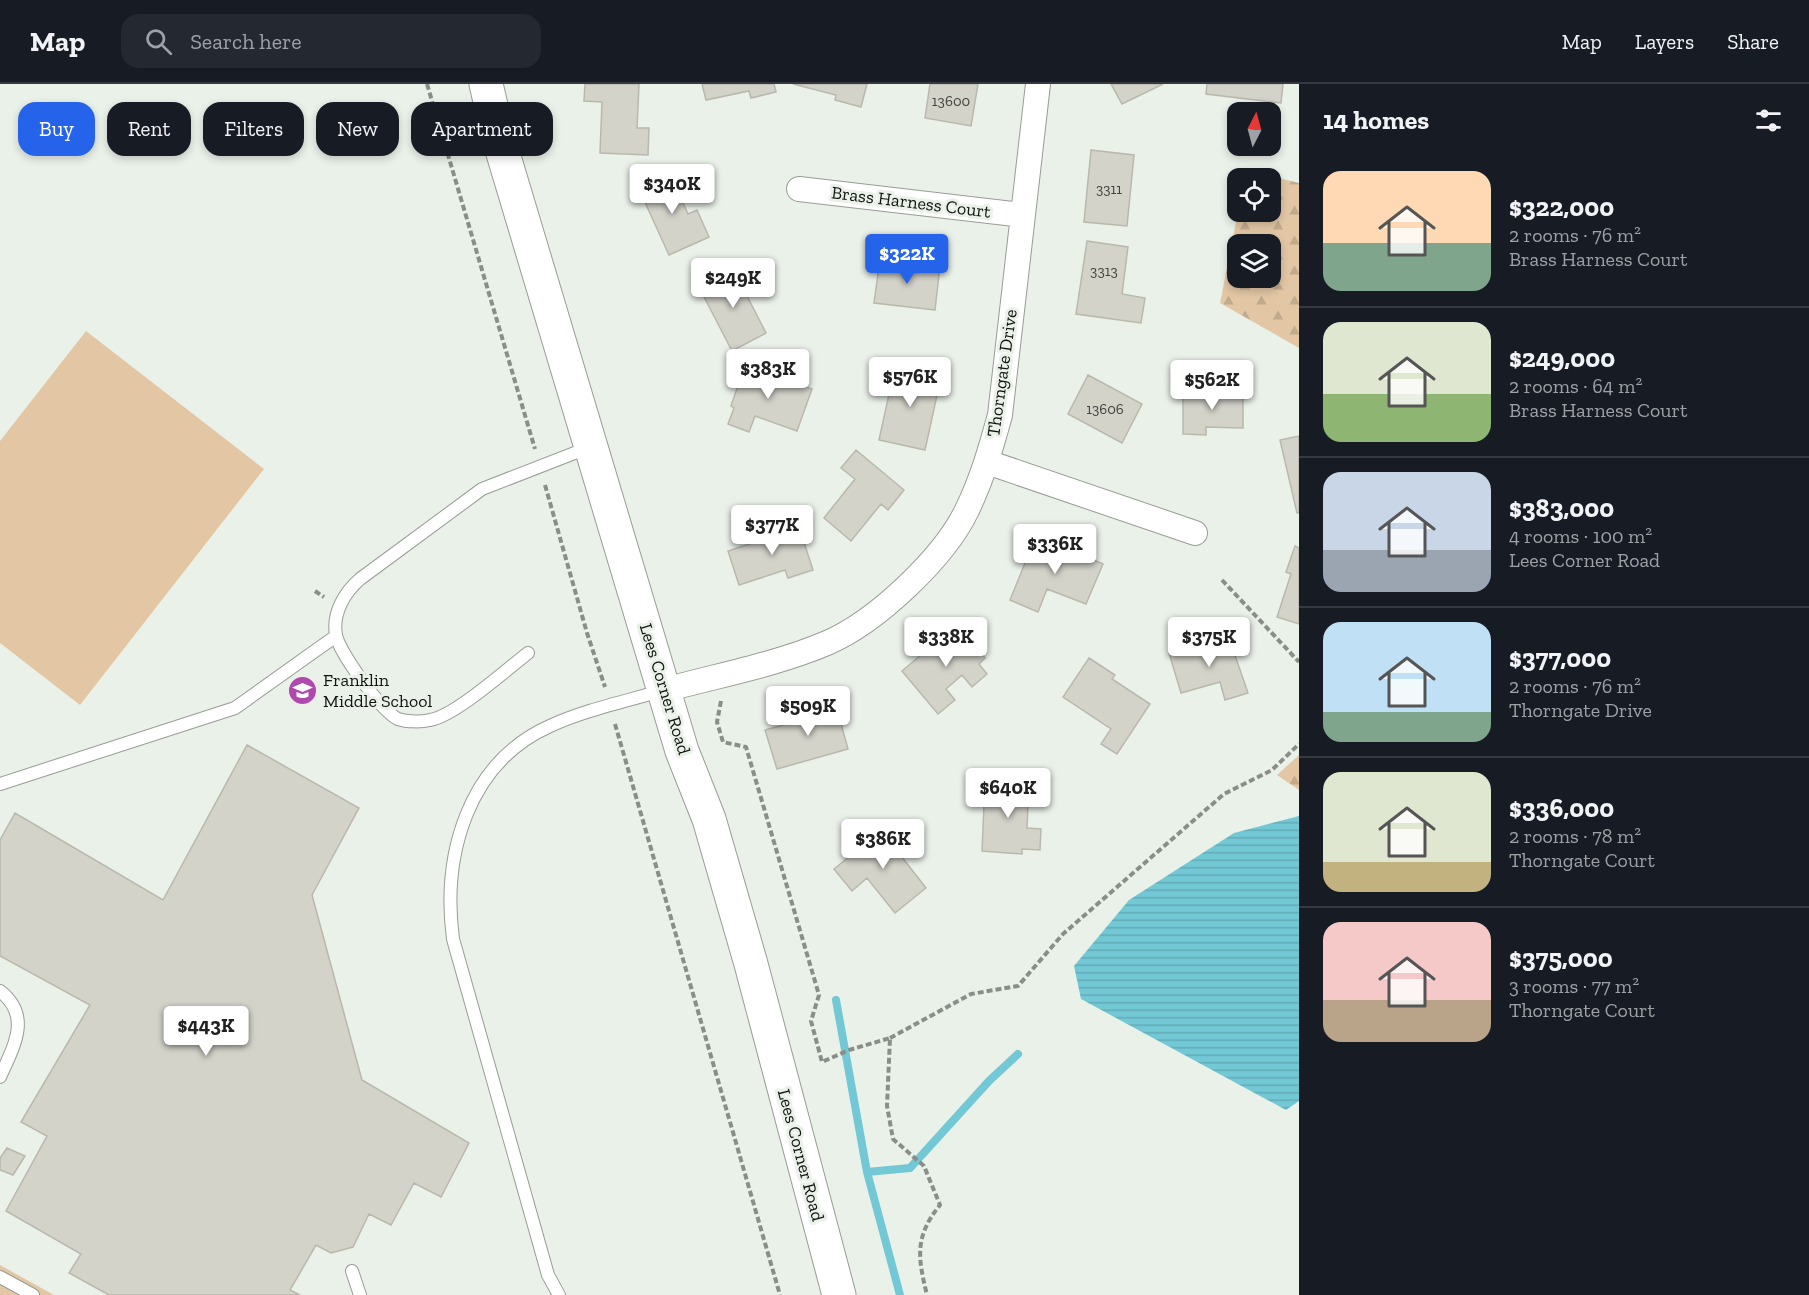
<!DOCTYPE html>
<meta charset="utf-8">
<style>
body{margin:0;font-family:"Zilla Slab",serif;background:#242831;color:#f1f3f6;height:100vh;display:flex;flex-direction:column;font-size:22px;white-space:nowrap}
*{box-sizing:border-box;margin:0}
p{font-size:20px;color:#9ea1a6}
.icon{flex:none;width:33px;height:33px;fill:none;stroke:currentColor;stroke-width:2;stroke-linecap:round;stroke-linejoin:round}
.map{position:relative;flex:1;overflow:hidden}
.details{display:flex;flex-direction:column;background:#171b24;width:510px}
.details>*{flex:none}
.guide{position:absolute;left:18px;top:18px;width:570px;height:54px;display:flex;gap:12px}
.needle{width:39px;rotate:6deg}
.fabs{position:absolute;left:1227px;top:18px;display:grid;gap:12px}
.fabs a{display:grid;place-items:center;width:54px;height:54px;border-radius:12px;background:#171b24;box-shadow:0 3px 9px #0003;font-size:30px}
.price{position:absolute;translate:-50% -51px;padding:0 14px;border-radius:6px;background:#fff;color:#222;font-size:20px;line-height:39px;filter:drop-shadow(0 2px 3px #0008)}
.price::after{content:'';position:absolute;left:50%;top:36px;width:18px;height:14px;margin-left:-9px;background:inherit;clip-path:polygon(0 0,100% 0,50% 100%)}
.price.selected{background:#2563eb;color:#fff}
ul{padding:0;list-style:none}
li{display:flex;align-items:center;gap:18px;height:150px;padding:0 24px}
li+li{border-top:2px solid #363941}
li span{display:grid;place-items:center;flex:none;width:168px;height:120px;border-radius:18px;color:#555}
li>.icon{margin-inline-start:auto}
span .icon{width:72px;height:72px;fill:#fffc;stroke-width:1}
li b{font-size:26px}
h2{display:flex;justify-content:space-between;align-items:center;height:72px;padding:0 24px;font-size:26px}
.chip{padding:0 21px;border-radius:18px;background:#171b24;box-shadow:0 3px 9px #0003;font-size:21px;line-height:54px}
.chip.selected{background:#2563eb;color:#fff}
header{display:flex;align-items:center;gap:36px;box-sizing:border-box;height:84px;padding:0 30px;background:#171b24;border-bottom:2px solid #363941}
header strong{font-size:28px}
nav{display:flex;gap:33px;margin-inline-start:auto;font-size:21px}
.search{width:420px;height:54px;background:#242831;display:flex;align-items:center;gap:15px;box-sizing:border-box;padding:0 21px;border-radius:18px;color:#9ea1a6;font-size:22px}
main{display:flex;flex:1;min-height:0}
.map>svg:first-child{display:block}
</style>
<header>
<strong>Map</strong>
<div class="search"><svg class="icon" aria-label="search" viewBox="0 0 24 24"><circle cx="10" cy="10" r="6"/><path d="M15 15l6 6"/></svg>Search here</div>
<nav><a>Map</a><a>Layers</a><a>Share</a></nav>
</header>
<main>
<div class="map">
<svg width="1299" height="1211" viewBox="0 0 1299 1211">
<defs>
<pattern id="forest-firs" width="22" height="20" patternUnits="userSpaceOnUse" patternTransform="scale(1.5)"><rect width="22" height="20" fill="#e3c7a5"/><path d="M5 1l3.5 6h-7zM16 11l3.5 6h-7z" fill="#c2aa8d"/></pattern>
<pattern id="water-rules" width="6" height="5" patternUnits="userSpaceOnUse" patternTransform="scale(1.5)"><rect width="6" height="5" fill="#72c8d5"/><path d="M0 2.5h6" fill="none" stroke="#62abb6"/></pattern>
</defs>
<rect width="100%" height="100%" fill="#eaf1e9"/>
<path fill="url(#forest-firs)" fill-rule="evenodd" d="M1247,86L1299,99V264L1220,219L1238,128H1270V94H1245ZM1238,160H1270V194H1238Z
M1299,671V706L1277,691Z"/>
<path fill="#e3c7a5" d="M86,247L264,385L80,621L0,559V357Z
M0,1181L54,1211H0Z"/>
<path fill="url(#water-rules)" d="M1299,732V1017L1286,1026L1081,915L1074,882L1129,816L1234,749Z"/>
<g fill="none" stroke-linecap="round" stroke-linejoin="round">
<path stroke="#72c8d5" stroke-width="8" d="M836,916L867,1088
M900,1211L867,1088L910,1084L989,997L1018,970"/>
</g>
<path fill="#d4d3ca" stroke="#b8b8af" stroke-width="1.5" d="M585,0H639L637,44H649L648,71L600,69L602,18L584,17Z
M702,0H774L776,8L751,14L749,7L706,16Z
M793,0H867L861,23L835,16L836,11Z
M930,0H978L971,42L925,34Z
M1111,0H1163L1122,20Z
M1207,0H1283L1281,19L1206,10Z
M1091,66L1134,71L1127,142L1084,138Z
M670,89L688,130L697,126L709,153L669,171L638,103Z
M1087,157L1128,163L1122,210L1145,214L1141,239L1076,230Z
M880,175L940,182L935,226L874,219Z
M738,183L750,205L745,208L766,249L732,267L699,203Z
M745,281L812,305L797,347L755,332L749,348L728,340L734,324L731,322Z
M895,283L941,293L925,366L879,356Z
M1088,291L1142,320L1122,359L1068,330Z
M1183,308H1243V344L1206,343V351L1183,350Z
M1299,352V429H1297L1280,356Z
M856,366L904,406L888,426L881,420L851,457L824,434L855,395L841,384Z
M777,438L781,449L799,443L813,486L788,494L785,486L739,501L728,467L771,453L767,441Z
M1036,452L1103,480L1086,520L1047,505L1038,528L1010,516Z
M1295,462L1299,464V540L1277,533L1291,490L1286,488Z
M957,540L985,574L979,580L987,590L972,603L962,591L946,605L955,616L938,630L902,587Z
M1228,551L1248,609L1225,616L1220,598L1181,609L1169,569Z
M1089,574L1115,591L1112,595L1150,620L1117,670L1101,660L1111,645L1063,613Z
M835,618L848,665L777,685L765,646L795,638L793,630Z
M247,661L359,724L312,811L362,996L469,1059L441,1113L414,1099L391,1141L369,1130L353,1163L331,1169L316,1161L290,1206L300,1211H109L69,1189L81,1170L6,1127L47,1052L21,1038L90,921L0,872V756L15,729L163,816Z
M985,697L1029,699L1027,744L1041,745L1040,766L1022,765V770L982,767Z
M887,742L904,763L898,768L926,804L895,829L867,794L852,807L834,785Z
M7,1064L25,1072L13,1091L0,1086V1074Z"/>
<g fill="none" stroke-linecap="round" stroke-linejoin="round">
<defs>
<path id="lane" d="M528,569C506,586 455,632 430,636C421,638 407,638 398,635C382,628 339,568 336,551C332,529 345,508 360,495L482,405L590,363
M0,700L235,624L336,552
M0,907C32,932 14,962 0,993
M352,1187L360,1211
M0,1193L33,1211
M559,1211L548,1191L453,855C442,772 467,679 550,642C584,626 627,617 664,606"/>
<path id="street" d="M799,105L1022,131
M987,378L1195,449
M665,606C719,591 775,581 827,559C876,538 944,474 967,426C982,395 991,364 1000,331L1038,0"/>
<path id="secondary" d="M486,0L499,56L682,667L709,735L751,880L839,1211"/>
</defs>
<use href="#lane" stroke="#979d95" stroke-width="14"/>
<use href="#street" stroke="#979d95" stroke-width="26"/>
<use href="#secondary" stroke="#979d95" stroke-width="35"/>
<path stroke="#898e88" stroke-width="4" stroke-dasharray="6 3" stroke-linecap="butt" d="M427,0L535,365
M545,401L587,549L605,603
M1222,496L1299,578
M315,507L324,513
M721,617L717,638L723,658L746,663L819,911L811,937L822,978L849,966L890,954L887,1022L893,1055L924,1082L940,1121C914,1153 918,1174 927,1211
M615,640L780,1211
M890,954L971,910L1018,902L1063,850L1224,710L1272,686L1299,660"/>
<use href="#lane" stroke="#fff" stroke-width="12"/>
<use href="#street" stroke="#fff" stroke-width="24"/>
<use href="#secondary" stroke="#fff" stroke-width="33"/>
</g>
<defs>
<symbol id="school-disc" viewBox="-11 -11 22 22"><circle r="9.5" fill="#af49ae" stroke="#eaf1e9"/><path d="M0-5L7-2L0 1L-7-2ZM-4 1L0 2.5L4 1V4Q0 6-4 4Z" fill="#fff"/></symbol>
</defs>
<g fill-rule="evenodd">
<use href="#school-disc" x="286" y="590" width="33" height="33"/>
</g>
<g text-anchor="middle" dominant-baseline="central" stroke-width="6" stroke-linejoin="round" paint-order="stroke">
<g font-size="15" fill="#42433f">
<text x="951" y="17">13600</text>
<text x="1109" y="105">3311</text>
<text x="1104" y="187">3313</text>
<text x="1105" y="325">13606</text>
</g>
<g font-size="18" fill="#111311" stroke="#eaf1e9">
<text transform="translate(911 118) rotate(7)">Brass Harness Court</text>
<text transform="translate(1002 289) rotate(-82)">Thorngate Drive</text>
<text transform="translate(665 605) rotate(73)">Lees Corner Road</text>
<text transform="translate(801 1071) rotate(75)">Lees Corner Road</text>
</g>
<g font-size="18" fill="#111311" stroke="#eaf1e9" text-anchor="start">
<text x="323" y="596">Franklin<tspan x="323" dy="21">Middle School</tspan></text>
</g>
</g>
</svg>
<div class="fabs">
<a><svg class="needle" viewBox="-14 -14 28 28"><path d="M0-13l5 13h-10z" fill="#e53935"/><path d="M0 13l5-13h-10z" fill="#9ea1a6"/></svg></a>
<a><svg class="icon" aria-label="locate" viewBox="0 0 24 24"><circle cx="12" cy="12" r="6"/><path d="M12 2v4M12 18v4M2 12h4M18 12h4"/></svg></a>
<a><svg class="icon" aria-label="layers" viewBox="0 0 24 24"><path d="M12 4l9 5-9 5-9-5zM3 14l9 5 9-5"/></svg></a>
</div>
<b class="price" style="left:672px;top:131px">$340K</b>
<b class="price selected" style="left:907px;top:201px">$322K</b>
<b class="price" style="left:733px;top:225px">$249K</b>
<b class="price" style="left:768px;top:316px">$383K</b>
<b class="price" style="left:910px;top:324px">$576K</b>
<b class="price" style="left:1212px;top:327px">$562K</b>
<b class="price" style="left:772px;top:472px">$377K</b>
<b class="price" style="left:1055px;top:491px">$336K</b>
<b class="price" style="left:946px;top:584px">$338K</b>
<b class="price" style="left:1209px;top:584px">$375K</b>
<b class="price" style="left:808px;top:653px">$509K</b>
<b class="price" style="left:1008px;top:735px">$640K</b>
<b class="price" style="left:883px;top:786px">$386K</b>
<b class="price" style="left:206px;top:973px">$443K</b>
<div class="guide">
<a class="chip selected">Buy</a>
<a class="chip">Rent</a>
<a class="chip">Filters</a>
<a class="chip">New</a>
<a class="chip">Apartment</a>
</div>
</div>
<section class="details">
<h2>14 homes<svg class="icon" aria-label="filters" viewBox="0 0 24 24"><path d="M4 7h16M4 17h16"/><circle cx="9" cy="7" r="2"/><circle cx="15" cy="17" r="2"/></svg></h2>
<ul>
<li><span style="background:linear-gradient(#ffd9b3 60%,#7fa58c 0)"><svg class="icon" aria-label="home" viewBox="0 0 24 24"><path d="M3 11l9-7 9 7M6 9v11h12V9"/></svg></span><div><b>$322,000</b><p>2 rooms · 76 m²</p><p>Brass Harness Court</p></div></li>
<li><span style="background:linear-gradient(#dfe7d0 60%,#8fb573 0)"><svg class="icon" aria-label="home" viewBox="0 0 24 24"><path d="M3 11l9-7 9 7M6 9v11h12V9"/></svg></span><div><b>$249,000</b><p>2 rooms · 64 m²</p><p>Brass Harness Court</p></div></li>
<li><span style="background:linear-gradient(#c9d6e8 65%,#9aa5b1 0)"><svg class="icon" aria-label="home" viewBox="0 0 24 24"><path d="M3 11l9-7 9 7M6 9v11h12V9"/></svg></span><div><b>$383,000</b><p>4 rooms · 100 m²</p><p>Lees Corner Road</p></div></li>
<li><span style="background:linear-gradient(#bfe0f5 75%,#7fa58c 0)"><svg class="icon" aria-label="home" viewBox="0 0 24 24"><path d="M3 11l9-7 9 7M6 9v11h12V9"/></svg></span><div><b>$377,000</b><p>2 rooms · 76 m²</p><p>Thorngate Drive</p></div></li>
<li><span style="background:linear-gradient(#dfe7d0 75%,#c2b280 0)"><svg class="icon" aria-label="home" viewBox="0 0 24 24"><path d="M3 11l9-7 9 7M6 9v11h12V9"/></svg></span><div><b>$336,000</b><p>2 rooms · 78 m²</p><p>Thorngate Court</p></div></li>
<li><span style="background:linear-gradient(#f6c9c9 65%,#b9a48a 0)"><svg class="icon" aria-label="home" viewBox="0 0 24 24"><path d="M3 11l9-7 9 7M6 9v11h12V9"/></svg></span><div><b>$375,000</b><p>3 rooms · 77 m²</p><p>Thorngate Court</p></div></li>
</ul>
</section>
</main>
